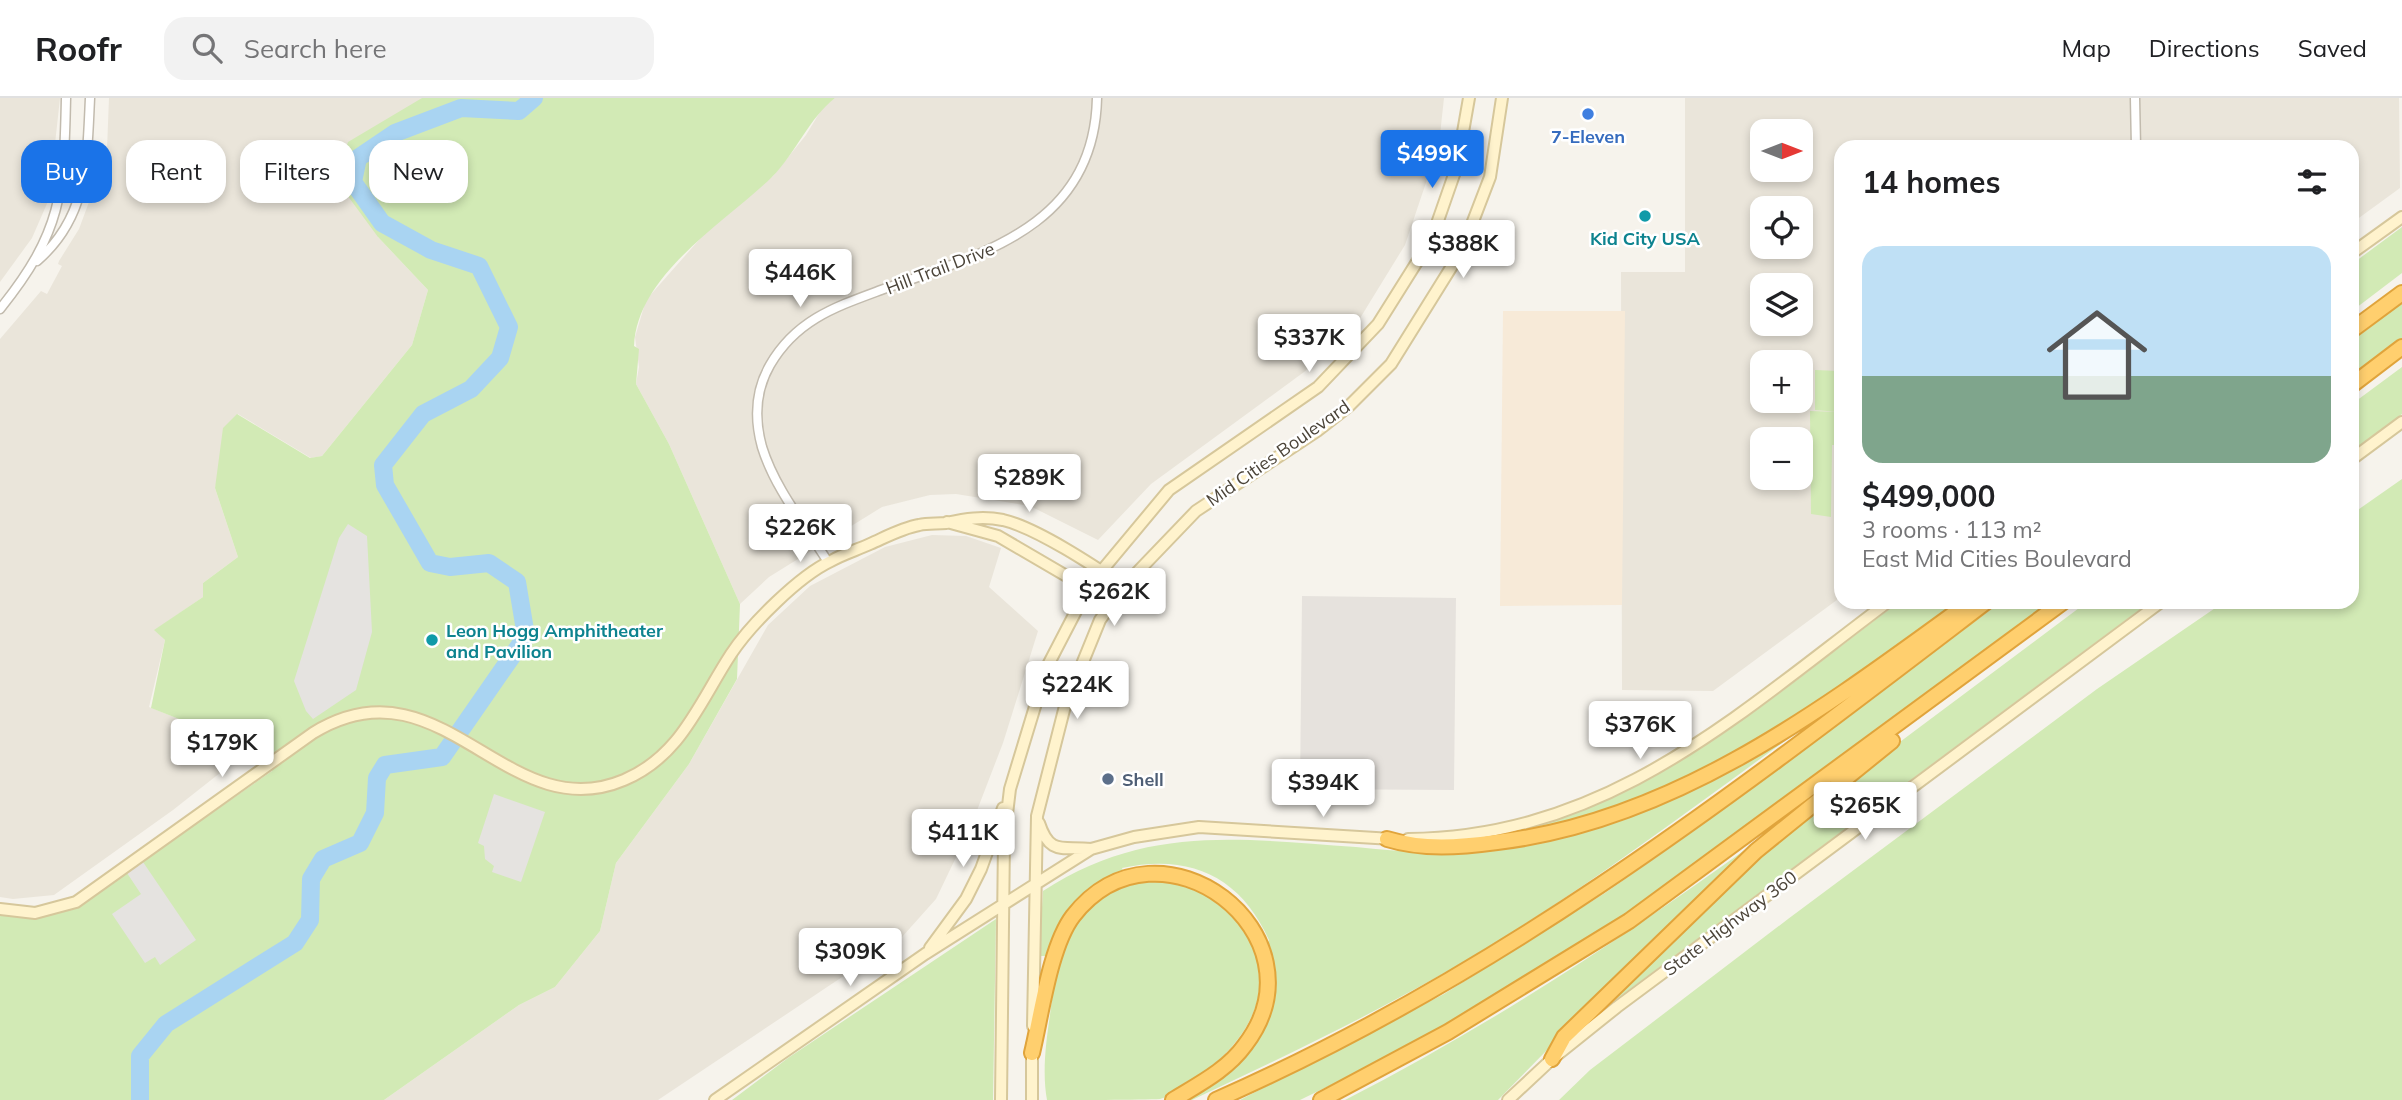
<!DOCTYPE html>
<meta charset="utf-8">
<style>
body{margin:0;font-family:Mulish,sans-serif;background:#f2f2f2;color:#202124;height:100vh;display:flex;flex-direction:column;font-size:26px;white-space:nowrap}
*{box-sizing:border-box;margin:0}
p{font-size:23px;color:#757577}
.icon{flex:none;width:38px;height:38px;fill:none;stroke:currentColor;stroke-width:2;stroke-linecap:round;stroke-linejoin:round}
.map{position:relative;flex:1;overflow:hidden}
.panel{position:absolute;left:1834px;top:42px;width:525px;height:469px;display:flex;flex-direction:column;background:#fff;border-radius:21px;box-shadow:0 4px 10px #0003}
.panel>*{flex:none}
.guide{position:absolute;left:21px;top:42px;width:665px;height:63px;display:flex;gap:14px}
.needle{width:46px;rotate:90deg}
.controls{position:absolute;left:1750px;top:21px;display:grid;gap:14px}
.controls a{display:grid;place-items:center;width:63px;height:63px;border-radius:14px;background:#fff;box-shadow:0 4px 10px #0003;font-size:35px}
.price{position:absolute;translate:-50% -60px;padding:0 16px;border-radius:7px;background:#fff;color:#222;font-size:23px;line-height:46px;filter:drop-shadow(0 2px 4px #0008)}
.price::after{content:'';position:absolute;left:50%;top:42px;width:21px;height:16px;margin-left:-10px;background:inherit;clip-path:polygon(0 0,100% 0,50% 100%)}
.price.on{background:#1a73e8;color:#fff}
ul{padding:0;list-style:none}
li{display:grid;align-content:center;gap:14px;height:371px;padding:0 28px}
li span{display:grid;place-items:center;height:217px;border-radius:21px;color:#555}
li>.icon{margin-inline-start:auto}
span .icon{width:126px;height:126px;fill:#fffc;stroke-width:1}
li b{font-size:30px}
h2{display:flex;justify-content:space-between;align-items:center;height:84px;padding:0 28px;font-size:30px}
.pill{padding:0 24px;border-radius:21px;background:#fff;box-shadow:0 4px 10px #0003;font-size:24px;line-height:63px}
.pill.on{background:#1a73e8;color:#fff}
header{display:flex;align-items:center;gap:42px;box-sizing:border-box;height:98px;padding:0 35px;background:#fff;border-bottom:2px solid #e0e0e0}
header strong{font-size:33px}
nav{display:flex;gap:38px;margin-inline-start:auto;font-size:24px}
.search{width:490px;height:63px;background:#f2f2f2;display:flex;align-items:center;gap:18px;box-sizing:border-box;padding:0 24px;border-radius:21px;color:#757577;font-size:26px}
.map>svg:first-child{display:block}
</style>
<header>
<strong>Roofr</strong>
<div class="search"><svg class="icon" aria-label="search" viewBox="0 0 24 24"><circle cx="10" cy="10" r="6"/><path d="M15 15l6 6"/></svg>Search here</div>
<nav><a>Map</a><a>Directions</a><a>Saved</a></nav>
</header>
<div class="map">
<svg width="2402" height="1002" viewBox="0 0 2402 1002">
<rect width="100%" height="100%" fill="#f6f3ec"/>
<path fill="#eae5da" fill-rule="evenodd" d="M0,0H60L49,101L32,140L0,184Z
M109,0H422L378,139L428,192L412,247L322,358L311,360L238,316L215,390L238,459L203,485V499L155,532L165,542L149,609L207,632L237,653L239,660L173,712L54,797L13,801L0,799V241L41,193L47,196L62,168L58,166L59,163L79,131L89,104H97L107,51Z
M835,0H1444L1439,46L1405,147L1354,230L1304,274L1151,386L1098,442L1030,408L956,396L930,397L882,409L769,479L740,506L669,346L636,286L639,269L635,239L646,202L706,134L773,78L806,37L823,9Z
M1685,0H2399L2400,90L2352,125V49H1841V499L1713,593L1622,592L1621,174H1685ZM1762,33H1801V72H1762ZM1762,110H1801V149H1762ZM1762,187H1801V226H1762ZM1762,264H1801V303H1762ZM1762,341H1801V380H1762Z
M932,437L966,438L1001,450L989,489L1038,533L1003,645L971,728L936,801L902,839L658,1002H384L519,907L555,889L600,833L616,765L689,666L768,527L810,488L885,449Z"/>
<path fill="#f7ead8" d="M1503,213H1625L1622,507L1500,508Z"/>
<path fill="#e6e2dd" d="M1302,498L1456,500L1454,692L1300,691Z"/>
<path fill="#d2eab5" d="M422,0H835C809,20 796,55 772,79C725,125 637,176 634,248L639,251L636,286L669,346L740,506L737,581L689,666L616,765L600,833L555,889L519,907L384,1002H0V818H47L74,811L272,673L259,659L237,653L207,632L151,610L165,542L154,532L203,499V485L238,459L215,390L223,330L237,316L310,360L322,358L412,247L428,192L378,139L336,82L348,44Z
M2402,129V175L2352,213V166Z
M1841,195V347H1832L1831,419L1811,416L1810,313L1839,314L1815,312V272L1839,273Z
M2402,205V241L2352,278V243Z
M2402,269V316L2352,353V306Z
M2402,381V1002H1559L1590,972L1788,821L2097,591L2224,504H2352V416Z
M1899,504H1961C1858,577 1734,672 1614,712C1587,721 1558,726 1531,733V729C1675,688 1781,592 1899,504Z
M2001,504H2049L1694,768L1618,821L1467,915L1390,958L1300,1002H1240L1444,896L1605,795L1695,732Z
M2087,504H2150L1614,903L1612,901L1772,747L1849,682Z
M1787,635L1789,640C1685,715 1585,791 1475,857C1384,911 1288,957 1192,1002H1182L1245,956L1271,866L1266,848L1269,842C1241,779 1190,755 1122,770L1124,775C1084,791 1063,818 1049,858H1039L1043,793C1146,726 1240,741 1356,749C1385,752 1416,755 1446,753C1577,743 1677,706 1787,635Z
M1753,746L1755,749L1646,851L1498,1002H1345C1489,928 1622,841 1753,746Z
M1164,781C1178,785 1198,788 1210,796C1285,850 1271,927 1201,976C1189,985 1174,997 1160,1001C1143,1002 1069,1002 1047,1002C1042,975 1046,944 1050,917C1061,838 1076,790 1164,781Z
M996,821L993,1002H732L788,960Z"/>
<path fill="#e5e3e0" d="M348,426L367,438L372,534L356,592L313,621L306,613L294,583L339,440Z
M494,696L545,714L521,784L492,774L494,768L485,761L484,748L478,745Z
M143,764L196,842L160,867L155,859L145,865L112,816L141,796L127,775Z"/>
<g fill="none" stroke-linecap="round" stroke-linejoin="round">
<path stroke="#a9d4f2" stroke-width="18" d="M140,1002V958L166,926L295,845L310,822L311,781L323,761L360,745L375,715L377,680L385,667L442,659L526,538L517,484L489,465L450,469L430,465L385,387L383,367L423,316L471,291L500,260L509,229L479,168L431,152L382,125L353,84L358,60L395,35L461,10L519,13L534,0"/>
<defs>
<path id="street" d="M2135,0L2136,49
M37,163C88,119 87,63 90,0
M0,211C62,134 64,95 66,0
M828,464C805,427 775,391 762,349C754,320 755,293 770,267C796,222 835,209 881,192C982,156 1094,129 1097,0"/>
<path id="secondary" d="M2352,155L2402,119
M2352,361L2402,324
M947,424L998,438L1111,504
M1039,725C1050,758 1062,748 1091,751
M1408,741C1609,739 1738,616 1888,504
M0,811L35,815L76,804L313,635C441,556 506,732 624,682C681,658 699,605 731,556C751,526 799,478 831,463C843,456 857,452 870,446C886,439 902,430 919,427C928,425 937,426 946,425C965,421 982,418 1003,422C1037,430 1094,468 1124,488
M930,850L966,801L981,771L1003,710
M1033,928L1037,718L1065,608L1100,522L1124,488L1196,413L1317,333L1349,308L1391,266L1462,152L1490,79L1502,0
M715,1002L925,856L1091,751L1134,739L1199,729L1392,741
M1001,1002L1004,741L1010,691L1047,569L1089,488L1169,392L1318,289L1378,226L1432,140L1457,68L1469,0
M1032,1002V947
M1508,1002L1552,961L1617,909L2161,504"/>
<path id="highway" d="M2352,232L2402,195
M2352,287L2402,249
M1387,741C1423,752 1460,749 1497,744C1677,723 1828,607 1970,504
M1032,955C1041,918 1050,848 1073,818C1160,707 1329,837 1245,947C1227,972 1199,986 1173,1002
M1552,961L1564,939L1756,753L1892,643
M1216,1002C1505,875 1738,693 1986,504
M1321,1002L1448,934L1629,823L2063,504"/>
</defs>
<use href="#street" stroke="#c2bbae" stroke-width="11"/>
<use href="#secondary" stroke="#d6c79b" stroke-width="14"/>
<use href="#highway" stroke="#e0a43c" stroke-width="18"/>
<use href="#street" stroke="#fff" stroke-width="8"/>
<use href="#secondary" stroke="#fff3cd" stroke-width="10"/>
<use href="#highway" stroke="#ffcf6e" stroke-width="14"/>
</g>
<circle fill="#3f7fe0" stroke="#fff" stroke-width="2.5" cx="1588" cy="16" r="7"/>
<g fill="#0f9aa8" stroke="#fff" stroke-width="2.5">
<circle cx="1645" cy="118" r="7"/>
<circle cx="432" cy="542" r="7"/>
</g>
<circle fill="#5c6f8a" stroke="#fff" stroke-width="2.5" cx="1108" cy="681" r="7"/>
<g text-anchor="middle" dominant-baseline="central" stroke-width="5" stroke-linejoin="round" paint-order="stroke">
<g font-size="18" font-weight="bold" fill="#366cbe" stroke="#fff">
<text x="1588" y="38">7-Eleven</text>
</g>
<g font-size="18" font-weight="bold" fill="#0d838f" stroke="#fff">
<text x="1645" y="140">Kid City USA</text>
<text x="446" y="532" text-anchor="start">Leon Hogg Amphitheater<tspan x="446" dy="21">and Pavilion</tspan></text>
</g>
<g font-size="18" fill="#4b4439" stroke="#fff">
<text transform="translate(940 170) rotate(-21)">Hill Trail Drive</text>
<text transform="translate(1278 355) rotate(-35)">Mid Cities Boulevard</text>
<text transform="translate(1730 825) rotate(-37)">State Highway 360</text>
</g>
<g font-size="18" font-weight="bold" fill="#4e5e75" stroke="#fff" text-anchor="start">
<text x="1122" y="681">Shell</text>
</g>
</g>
</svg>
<div class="controls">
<a><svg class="needle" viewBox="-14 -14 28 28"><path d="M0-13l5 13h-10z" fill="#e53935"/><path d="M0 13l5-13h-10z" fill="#757577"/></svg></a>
<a><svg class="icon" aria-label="locate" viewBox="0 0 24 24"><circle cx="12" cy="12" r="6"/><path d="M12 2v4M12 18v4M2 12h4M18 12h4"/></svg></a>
<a><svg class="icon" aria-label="layers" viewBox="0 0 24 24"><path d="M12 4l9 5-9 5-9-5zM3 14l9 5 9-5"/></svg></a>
<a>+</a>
<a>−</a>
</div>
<b class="price on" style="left:1432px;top:92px">$499K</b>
<b class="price" style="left:1463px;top:182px">$388K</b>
<b class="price" style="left:800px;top:211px">$446K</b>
<b class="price" style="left:1309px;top:276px">$337K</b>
<b class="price" style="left:1029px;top:416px">$289K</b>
<b class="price" style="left:800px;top:466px">$226K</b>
<b class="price" style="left:1114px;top:530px">$262K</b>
<b class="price" style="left:1077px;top:623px">$224K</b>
<b class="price" style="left:1640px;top:663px">$376K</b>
<b class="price" style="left:222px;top:681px">$179K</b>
<b class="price" style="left:1323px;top:721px">$394K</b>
<b class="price" style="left:1865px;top:744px">$265K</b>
<b class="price" style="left:963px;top:771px">$411K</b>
<b class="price" style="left:850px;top:890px">$309K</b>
<div class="guide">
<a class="pill on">Buy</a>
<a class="pill">Rent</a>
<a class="pill">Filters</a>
<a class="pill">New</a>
</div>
<section class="panel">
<h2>14 homes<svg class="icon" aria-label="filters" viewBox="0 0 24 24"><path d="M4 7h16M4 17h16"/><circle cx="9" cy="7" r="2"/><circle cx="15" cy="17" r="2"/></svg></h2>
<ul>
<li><span style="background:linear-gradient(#bfe0f5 60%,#7fa58c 0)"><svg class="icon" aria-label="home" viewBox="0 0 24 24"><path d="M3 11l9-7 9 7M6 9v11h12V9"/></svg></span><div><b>$499,000</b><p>3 rooms · 113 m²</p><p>East Mid Cities Boulevard</p></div></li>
</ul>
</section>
</div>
